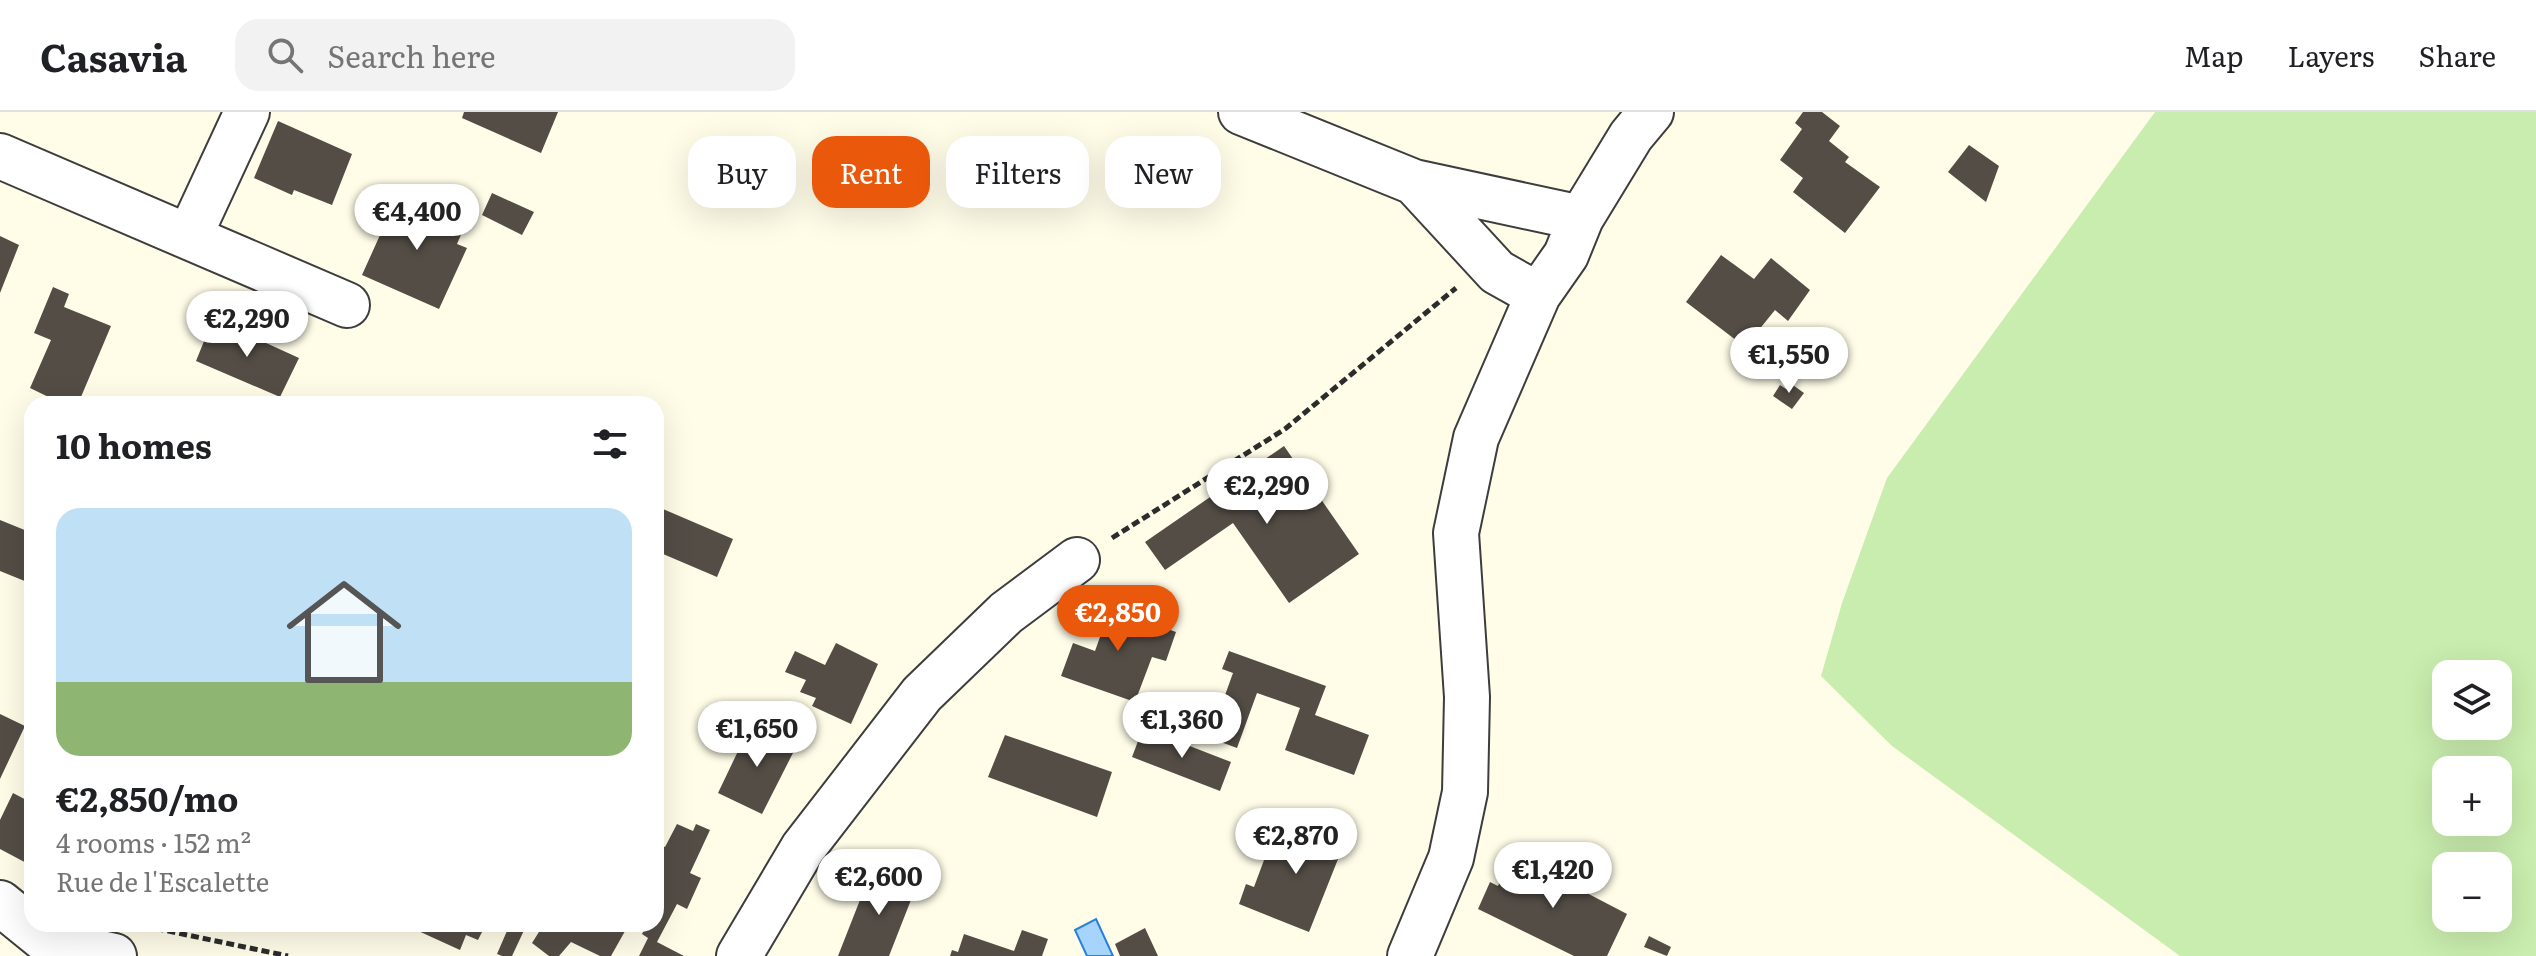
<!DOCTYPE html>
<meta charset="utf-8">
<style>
body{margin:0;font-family:Literata,serif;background:#f2f2f2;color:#202124;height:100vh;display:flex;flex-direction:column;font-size:30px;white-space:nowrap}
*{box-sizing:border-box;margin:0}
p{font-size:26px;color:#757577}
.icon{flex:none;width:44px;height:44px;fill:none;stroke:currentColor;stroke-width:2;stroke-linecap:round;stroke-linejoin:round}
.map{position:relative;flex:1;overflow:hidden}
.drawer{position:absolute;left:24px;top:284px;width:640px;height:536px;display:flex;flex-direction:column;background:#fff;border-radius:24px;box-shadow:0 8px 32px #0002}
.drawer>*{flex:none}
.hud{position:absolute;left:688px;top:24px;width:760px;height:72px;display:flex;gap:16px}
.tools{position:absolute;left:2432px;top:548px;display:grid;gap:16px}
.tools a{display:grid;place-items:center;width:80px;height:80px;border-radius:16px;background:#fff;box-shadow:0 8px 32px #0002;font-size:40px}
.price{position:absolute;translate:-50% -68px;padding:0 18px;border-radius:28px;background:#fff;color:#222;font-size:26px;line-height:52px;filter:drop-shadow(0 2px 4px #0008)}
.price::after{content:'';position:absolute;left:50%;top:48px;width:24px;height:18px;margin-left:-12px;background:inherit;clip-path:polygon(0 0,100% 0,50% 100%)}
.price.selected{background:#ea580c;color:#fff}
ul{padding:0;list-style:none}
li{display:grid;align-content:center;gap:16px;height:424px;padding:0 32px}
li+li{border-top:2px solid #e0e0e0}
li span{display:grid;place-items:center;height:248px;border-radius:24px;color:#555}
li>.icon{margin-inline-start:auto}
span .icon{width:144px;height:144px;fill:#fffc;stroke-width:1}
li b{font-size:34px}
h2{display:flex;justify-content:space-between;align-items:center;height:96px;padding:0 32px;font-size:34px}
.pill{padding:0 28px;border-radius:24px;background:#fff;box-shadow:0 8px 32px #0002;font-size:28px;line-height:72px}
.pill.selected{background:#ea580c;color:#fff}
header{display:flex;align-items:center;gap:48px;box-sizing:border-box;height:112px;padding:0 40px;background:#fff;border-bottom:2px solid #e0e0e0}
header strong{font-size:38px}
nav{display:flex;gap:44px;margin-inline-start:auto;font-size:28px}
.search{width:560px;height:72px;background:#f2f2f2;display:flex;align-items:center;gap:20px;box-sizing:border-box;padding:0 28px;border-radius:24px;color:#757577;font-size:30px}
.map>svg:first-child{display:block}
</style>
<header>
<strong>Casavia</strong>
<div class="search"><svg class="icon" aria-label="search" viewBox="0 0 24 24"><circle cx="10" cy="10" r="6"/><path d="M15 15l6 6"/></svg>Search here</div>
<nav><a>Map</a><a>Layers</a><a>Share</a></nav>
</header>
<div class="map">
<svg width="2536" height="844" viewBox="0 0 2536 844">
<rect width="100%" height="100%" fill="#fffde8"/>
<path fill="#c9edae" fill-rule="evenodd" d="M2155,0H2536V844H2180L1892,634L1821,564L1842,491L1887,366ZM2446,562H2498V614H2446ZM2446,658H2498V710H2446ZM2446,754H2498V806H2446Z"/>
<path fill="#a6d4fd" stroke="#2581dc" stroke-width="2" d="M1096,807L1113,844H1087L1075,818Z"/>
<path fill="#544d46" d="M464,0H558L541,41L462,6Z
M1803,0H1822L1840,14L1829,29L1849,45L1845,50L1880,75L1845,121L1793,80L1803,66L1780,48L1802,17L1795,11Z
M278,9L352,42L332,93L294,78L292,83L254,66Z
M1969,33L1999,54L1986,90L1948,60Z
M399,81L466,111L457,132L467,136L439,197L362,163Z
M492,81L534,100L522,123L482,103Z
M0,124L19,133L0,181Z
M1721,143L1754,167L1771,146L1810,178L1788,209L1775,198L1745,235L1686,190Z
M53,175L69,182L64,195L111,214L78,292H63L30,276L51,228L34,221Z
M213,207L299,246L280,285L196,249Z
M1790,271L1804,281L1792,297L1773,284L1780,273L1786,277Z
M1284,334L1359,442L1289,491L1233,411L1165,458L1145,430Z
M656,394L733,427L717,465L656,439Z
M0,408L32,421V472L0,459Z
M1094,491L1176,520L1166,549L1152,545L1135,590L1061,564L1073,531L1095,539L1100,525L1084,519Z
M836,531L878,552L851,612L812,594L816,586L800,580L806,568L785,560L795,539L825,553Z
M1229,539L1326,574L1315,603L1369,623L1354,663L1285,638L1300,596L1257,581L1237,636L1199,622L1205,604L1216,608L1233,561L1222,557Z
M0,602L25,614L0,667Z
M751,612L796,635L762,702L718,681Z
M1143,616L1231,650L1220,679L1132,645Z
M1005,623L1112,660L1097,705L988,665Z
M13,681L32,691V754L0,737V708Z
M1293,706L1346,727L1309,820L1239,792L1246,772L1254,775L1267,740L1279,745Z
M677,712L693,719L696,712L710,718L690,761L701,766L687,797L677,792L657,830L684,844H639L648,826L642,822L647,812H656V793L660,785L656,783V742L660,732L665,735Z
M1512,742L1627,802L1607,844H1574L1478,797L1490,770L1498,774Z
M888,760L918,770L889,844H838L869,765L884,771Z
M403,812H486L478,828L466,823L460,838Z
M510,812H527L512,844H502L497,842Z
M544,812H629L611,844H600L571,830L559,844H549L532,831Z
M1145,816L1158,844H1120L1115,832Z
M1022,818L1048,827L1042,844H950L952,838L958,840L964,822L1014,839Z
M1649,824L1671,835L1667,844L1644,835Z"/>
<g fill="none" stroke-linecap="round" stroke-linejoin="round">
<defs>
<path id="minor" d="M1241,0L1414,70
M0,44L347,193
M189,125L247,0
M1538,183L1497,160L1414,70L1581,106
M0,791L47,829L114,844
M739,844L803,736L922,582L1006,501L1077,448
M1410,844L1451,746L1465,680L1467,585L1456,421L1476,326L1538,183L1566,143L1581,106L1631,24L1651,0"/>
</defs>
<use href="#minor" stroke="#3d3d3d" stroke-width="48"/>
<path stroke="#2c2c2c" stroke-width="5" stroke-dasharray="8 4" stroke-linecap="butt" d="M1112,426L1285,317L1456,176
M144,814L288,844"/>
<use href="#minor" stroke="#fff" stroke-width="44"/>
</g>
</svg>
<div class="tools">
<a><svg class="icon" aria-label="layers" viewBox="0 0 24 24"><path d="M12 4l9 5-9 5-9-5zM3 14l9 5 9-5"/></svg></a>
<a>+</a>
<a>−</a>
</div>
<b class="price" style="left:417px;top:140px">€4,400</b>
<b class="price" style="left:247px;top:247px">€2,290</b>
<b class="price" style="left:1789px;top:283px">€1,550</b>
<b class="price" style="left:1267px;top:414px">€2,290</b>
<b class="price selected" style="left:1118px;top:541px">€2,850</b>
<b class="price" style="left:1182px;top:648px">€1,360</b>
<b class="price" style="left:757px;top:657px">€1,650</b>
<b class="price" style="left:1296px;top:764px">€2,870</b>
<b class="price" style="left:1553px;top:798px">€1,420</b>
<b class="price" style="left:879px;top:805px">€2,600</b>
<div class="hud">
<a class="pill">Buy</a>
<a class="pill selected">Rent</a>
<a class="pill">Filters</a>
<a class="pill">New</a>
</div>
<section class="drawer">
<h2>10 homes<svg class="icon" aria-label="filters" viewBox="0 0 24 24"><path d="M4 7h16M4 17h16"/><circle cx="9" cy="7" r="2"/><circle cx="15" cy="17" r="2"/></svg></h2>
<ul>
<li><span style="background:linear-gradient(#bfe0f5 70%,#8fb573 0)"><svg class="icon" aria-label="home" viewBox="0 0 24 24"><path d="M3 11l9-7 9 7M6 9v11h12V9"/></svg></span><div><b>€2,850/mo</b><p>4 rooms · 152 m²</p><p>Rue de l'Escalette</p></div></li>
</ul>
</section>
</div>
